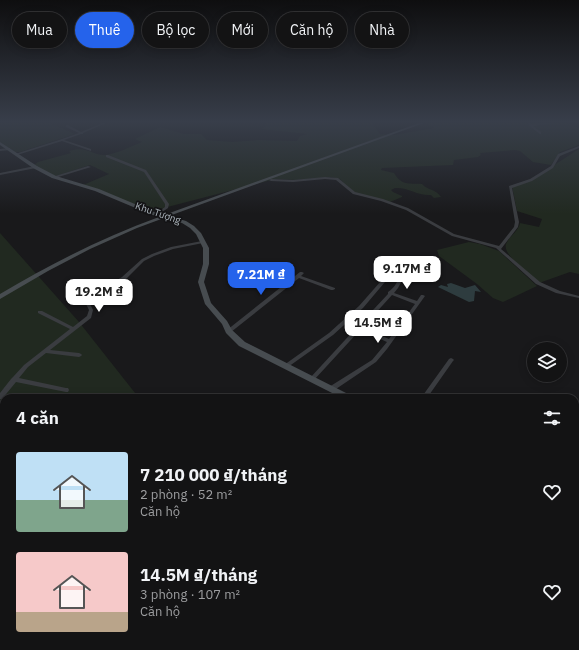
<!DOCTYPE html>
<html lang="vi">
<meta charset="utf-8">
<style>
body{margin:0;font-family:"IBM Plex Sans",sans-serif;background:#1c1c1d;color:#f1f3f6;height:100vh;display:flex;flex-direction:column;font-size:15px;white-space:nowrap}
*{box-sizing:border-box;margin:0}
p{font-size:13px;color:#9d9ea0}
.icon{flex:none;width:22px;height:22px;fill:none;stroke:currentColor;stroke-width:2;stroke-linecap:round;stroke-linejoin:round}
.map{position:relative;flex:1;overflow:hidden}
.sheet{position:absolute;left:0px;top:394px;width:579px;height:256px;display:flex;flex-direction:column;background:#131314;border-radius:12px 12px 0 0;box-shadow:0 2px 10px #0003,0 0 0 1px #323234}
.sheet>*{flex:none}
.guide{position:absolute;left:12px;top:12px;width:555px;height:36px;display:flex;gap:8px}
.buttons{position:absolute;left:527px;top:342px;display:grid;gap:8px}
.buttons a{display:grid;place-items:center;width:40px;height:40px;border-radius:50%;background:#131314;box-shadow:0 2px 10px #0003,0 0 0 1px #323234;font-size:20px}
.price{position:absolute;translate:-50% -34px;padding:0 9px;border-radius:8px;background:#fff;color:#222;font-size:13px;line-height:26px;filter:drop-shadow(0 1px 2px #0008)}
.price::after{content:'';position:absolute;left:50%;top:24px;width:12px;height:9px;margin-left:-6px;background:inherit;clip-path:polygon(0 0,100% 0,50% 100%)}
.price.on{background:#2563eb;color:#fff}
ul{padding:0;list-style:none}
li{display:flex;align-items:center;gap:12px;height:100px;padding:0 16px}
li span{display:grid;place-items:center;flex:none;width:112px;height:80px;border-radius:4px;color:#555}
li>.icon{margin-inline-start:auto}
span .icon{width:48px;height:48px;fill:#fffc;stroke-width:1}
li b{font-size:17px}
h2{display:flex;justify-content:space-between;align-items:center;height:48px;padding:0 16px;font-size:17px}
.tag{padding:0 14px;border-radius:18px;background:#131314;box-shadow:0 2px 10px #0003,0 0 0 1px #323234;font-size:14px;line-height:36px}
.tag.on{background:#2563eb;color:#fff}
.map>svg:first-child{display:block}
</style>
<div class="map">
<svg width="579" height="650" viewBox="0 0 579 650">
<rect width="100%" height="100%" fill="#19191b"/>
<path fill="#212920" d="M0,123H53L52,124L75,134L20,152H15L0,142Z
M267,123H372L380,134L394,135L434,128L428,123H568L579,128V145L560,152L551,165L533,162L520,151L515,150L480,153L481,155L478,157L454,160L453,165L382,168L381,170L394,173C402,186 408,183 422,184C427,190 436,189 441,197L434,198L431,195C418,196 408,187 395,188L391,190L393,192L402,196V197L390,202L352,192L340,179L330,177L296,180L275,179L152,211L83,185L109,174L90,165L56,176H52L34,165L38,162L71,153L69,151C87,145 93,156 106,155C116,154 132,146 142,142L135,139L160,127L184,134H201L207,140L232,142L259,140L297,141L300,136L307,134L262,129Z
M579,149V274L570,272L539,283C531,275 502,255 506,244C510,235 518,232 520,223L539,227L542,219L517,211L512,186L531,180Z
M0,233L79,322L139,398H4V646H575V517L579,519V650H0Z
M469,242L480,244L499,251L537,286L503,302L493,298L477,284L439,256L437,250Z"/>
<path fill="#2e3c3f" d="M451,283L465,288L475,285L481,292L475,291L474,301L469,302L438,287L441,285L448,287L447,284Z"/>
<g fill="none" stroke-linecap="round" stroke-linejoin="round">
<path fill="#3a3c40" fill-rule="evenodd" d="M103,123H106L83,133V134H81L64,140L91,149V151L62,141L17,155L15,154L59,140L79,133L66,127V125H68L81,132Z
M529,123L531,124L553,123L533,126L541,132V134H540L528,125Z
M579,146V148L560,156L553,168L532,181L512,188L519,222L518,227L501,249L540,282L560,291L579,296V298L556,293L536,284L496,248L452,236L406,210L381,201L353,194L336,180L325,179L293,182L271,181L269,180L271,179L293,180L325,177L338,178L355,192L383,199L408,208L454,234L499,246L514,227L515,222L509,186L530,179L551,166L558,154Z
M9,148H10V150L0,151V149Z
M106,155H108L146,170L169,204L168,208L158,215H156V213L165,207V204L144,172L106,157Z
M35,166L37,167L36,168L0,175V173Z
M88,166L91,167L55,178L52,177Z
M202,241H203V243L173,249L154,256L144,261L126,279L91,300L89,302L93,310L91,318L50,350L79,353L81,354L82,355L81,356L79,357L46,353L28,367L19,378L66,388H68L69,390L68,392H66L16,382L2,399H0V393L11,379L13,377L24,365L70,329L38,313V311H42L73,327L87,316L89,310L85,302L87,298L122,277L142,259L152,254L171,247Z
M300,272H302L304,273L301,276L335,288V289L333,290H331L299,278L231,332H227L226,331L227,330Z
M401,274H403L405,275L398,288L394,293L417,301L421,295H423L425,296L387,349L376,362L333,391H329L328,389L329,387L372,360L387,342L360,330L314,380H310L309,379L310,378L357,327V326L359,325L388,294V292C395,288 398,280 401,274ZM392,295L415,304L389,339L363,327Z
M381,281H385V282L363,308L333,335L288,367H284L283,366L284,365L329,333L359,306Z
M451,358L453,359L454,360L453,361L427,398H421L449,359Z
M577,402H579V410L577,414H575V406Z
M575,441L579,443V449L575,447Z
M4,471V478L0,480V473Z
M579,630V644L576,650H567L568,646H575V633L576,631Z
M461,646H470L469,650H460Z"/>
<path fill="#474c50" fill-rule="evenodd" d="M419,123H424L169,216L186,221L194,226L201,233L209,248V264L204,282L211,303L227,321L232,330L245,342L352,396L353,398H342L239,346L226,333L222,324L205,304L198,282L203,264V248L196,234L190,228L182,223L164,218L137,228L90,249L48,271L0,299V294C51,264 103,237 159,217L150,214L95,191L52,178L33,168L0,145V142L37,166L56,176L99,189L154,212L164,215Z
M575,509L579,511V521L575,519Z"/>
</g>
<linearGradient id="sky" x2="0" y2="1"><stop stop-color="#0e0e0f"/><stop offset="0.57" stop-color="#383e4a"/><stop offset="1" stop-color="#383e4a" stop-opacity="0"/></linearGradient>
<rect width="579" height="214" fill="url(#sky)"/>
<g text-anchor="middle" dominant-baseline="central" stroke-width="3.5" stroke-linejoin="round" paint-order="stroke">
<g font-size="10" fill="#abb4bb" stroke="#141416">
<text transform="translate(158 213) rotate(19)">Khu Tượng</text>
</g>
</g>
</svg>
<div class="buttons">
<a><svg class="icon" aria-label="layers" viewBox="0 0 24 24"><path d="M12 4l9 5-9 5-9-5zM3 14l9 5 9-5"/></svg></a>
</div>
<b class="price" style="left:407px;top:290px">9.17M ₫</b>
<b class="price on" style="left:261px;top:296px">7.21M ₫</b>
<b class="price" style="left:99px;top:313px">19.2M ₫</b>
<b class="price" style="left:378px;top:344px">14.5M ₫</b>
<div class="guide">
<a class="tag">Mua</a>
<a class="tag on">Thuê</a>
<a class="tag">Bộ lọc</a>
<a class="tag">Mới</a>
<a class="tag">Căn hộ</a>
<a class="tag">Nhà</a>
</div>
<section class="sheet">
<h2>4 căn<svg class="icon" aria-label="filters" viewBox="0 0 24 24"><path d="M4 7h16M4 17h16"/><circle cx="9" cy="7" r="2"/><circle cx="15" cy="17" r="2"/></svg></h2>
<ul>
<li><span style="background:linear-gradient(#bfe0f5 60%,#7fa58c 0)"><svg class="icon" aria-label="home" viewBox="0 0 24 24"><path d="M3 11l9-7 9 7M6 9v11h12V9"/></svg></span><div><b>7 210 000 ₫/tháng</b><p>2 phòng · 52 m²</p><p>Căn hộ</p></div><svg class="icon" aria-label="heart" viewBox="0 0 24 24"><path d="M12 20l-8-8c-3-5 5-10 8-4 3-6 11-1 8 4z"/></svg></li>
<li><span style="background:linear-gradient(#f6c9c9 75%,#b9a48a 0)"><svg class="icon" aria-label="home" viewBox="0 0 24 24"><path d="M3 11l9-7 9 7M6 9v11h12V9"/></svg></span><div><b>14.5M ₫/tháng</b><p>3 phòng · 107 m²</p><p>Căn hộ</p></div><svg class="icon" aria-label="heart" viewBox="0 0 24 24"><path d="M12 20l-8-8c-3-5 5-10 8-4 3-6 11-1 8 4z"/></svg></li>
</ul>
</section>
</div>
